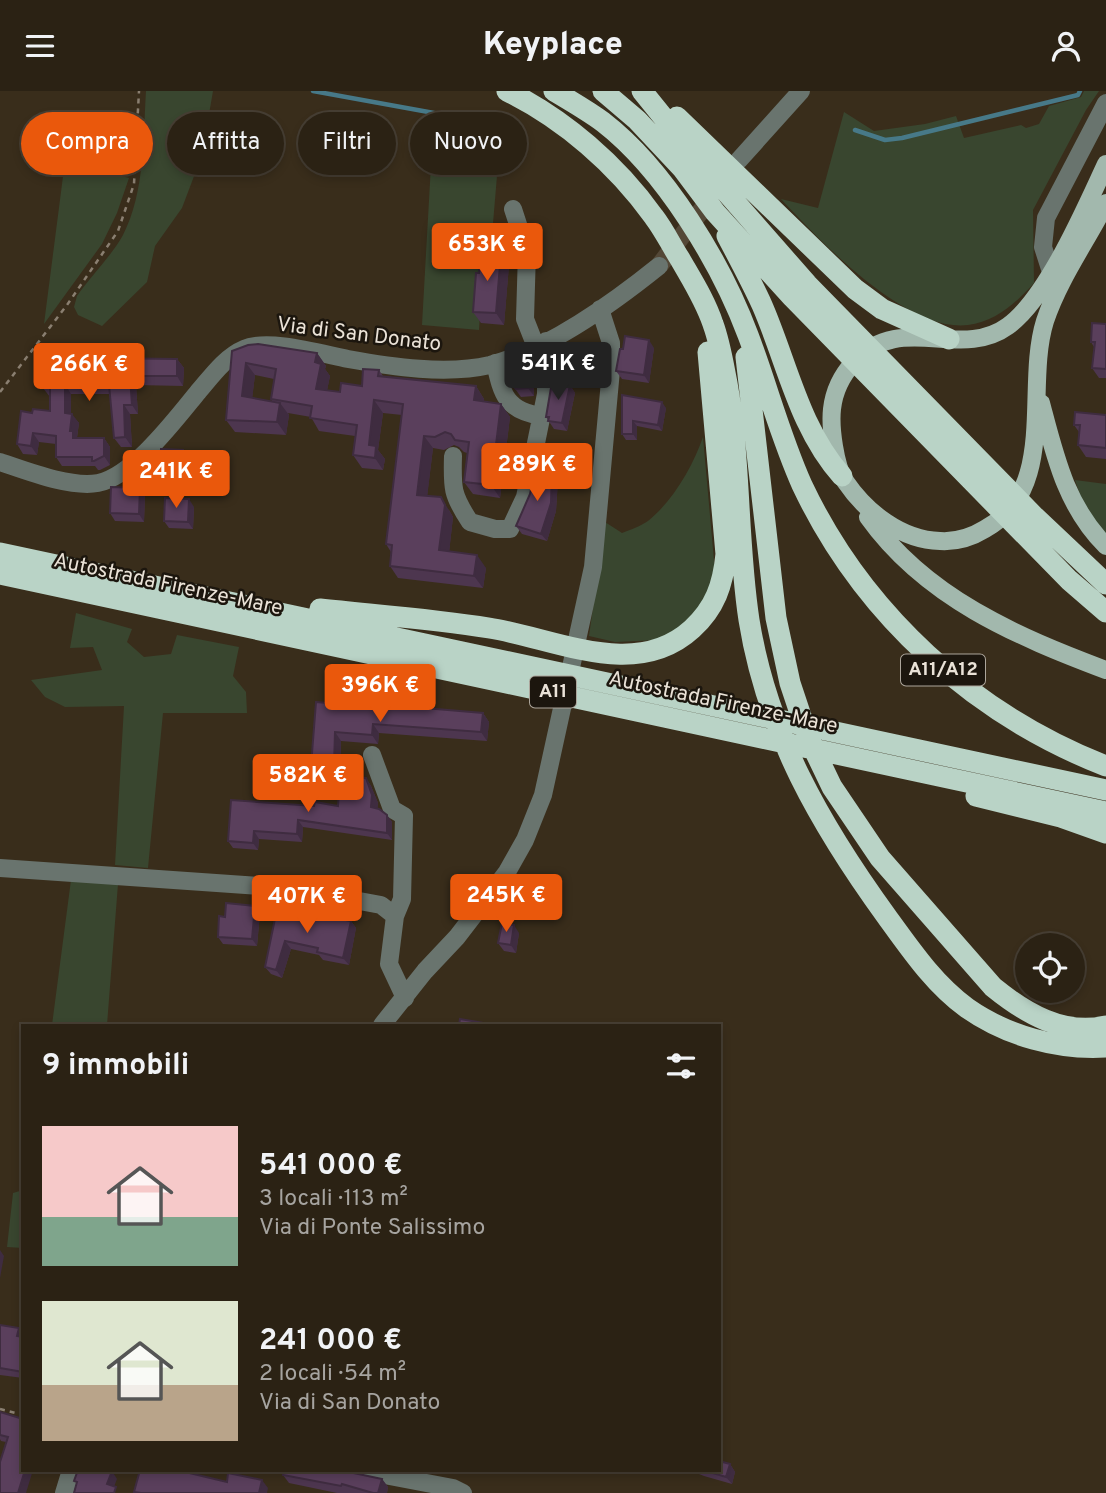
<!DOCTYPE html>
<html lang="it">
<meta charset="utf-8">
<style>
body{margin:0;font-family:Overpass,sans-serif;background:#332a1d;color:#f1f3f6;height:100vh;display:flex;flex-direction:column;font-size:26px;white-space:nowrap}
*{box-sizing:border-box;margin:0}
p{font-size:23px;color:#a6a4a0}
.icon{flex:none;width:38px;height:38px;fill:none;stroke:currentColor;stroke-width:2;stroke-linecap:round;stroke-linejoin:round}
.map{position:relative;flex:1;overflow:hidden}
.panel{position:absolute;left:21px;top:933px;width:700px;height:448px;display:flex;flex-direction:column;background:#2b2214;border-radius:0px;box-shadow:0 4px 10px #0003,0 0 0 2px #473f34}
.panel>*{flex:none}
.guide{position:absolute;left:21px;top:21px;width:700px;height:63px;display:flex;gap:14px}
.controls{position:absolute;left:1015px;top:842px;display:grid;gap:14px}
.controls a{display:grid;place-items:center;width:70px;height:70px;border-radius:50%;background:#2b2214;box-shadow:0 4px 10px #0003,0 0 0 2px #473f34;font-size:35px}
.price{position:absolute;translate:-50% -60px;padding:0 16px;border-radius:7px;background:#ea580c;color:#fff;font-size:23px;line-height:46px;filter:drop-shadow(0 2px 4px #0008)}
.price::after{content:'';position:absolute;left:50%;top:42px;width:21px;height:16px;margin-left:-10px;background:inherit;clip-path:polygon(0 0,100% 0,50% 100%)}
.price.selected{background:#222;color:#fff}
ul{padding:0;list-style:none}
li{display:flex;align-items:center;gap:21px;height:175px;padding:0 21px}
li span{display:grid;place-items:center;flex:none;width:196px;height:140px;border-radius:0px;color:#555}
li>.icon{margin-inline-start:auto}
span .icon{width:84px;height:84px;fill:#fffc;stroke-width:1}
li b{font-size:30px}
h2{display:flex;justify-content:space-between;align-items:center;height:84px;padding:0 21px;font-size:30px}
.chip{padding:0 24px;border-radius:32px;background:#2b2214;box-shadow:0 4px 10px #0003,0 0 0 2px #473f34;font-size:24px;line-height:63px}
.chip.selected{background:#ea580c;color:#fff}
header{display:flex;justify-content:space-between;align-items:center;height:91px;padding:0 21px;background:#2b2214;font-size:32px;font-weight:800}
.map>svg:first-child{display:block}
</style>
<header><svg class="icon" aria-label="menu" viewBox="0 0 24 24"><path d="M4 6h16M4 12h16M4 18h16"/></svg>Keyplace<svg class="icon" aria-label="person" viewBox="0 0 24 24"><circle cx="12" cy="8" r="4"/><path d="M4 21q1-7 8-7t8 7"/></svg></header>
<div class="map">
<svg width="1106" height="1402" viewBox="0 0 1106 1402">
<rect width="100%" height="100%" fill="#392d1b"/>
<path fill="#39462f" d="M146,0H213L202,64L182,117L155,155L147,191L102,235L78,224L74,216L77,205C90,186 113,163 123,144C145,101 143,47 146,0Z
M1084,0H1099L1086,19L1033,119L1034,192C1016,212 995,231 968,234C907,242 820,150 781,108L818,117L844,21L874,40L925,33L956,25L964,47L1021,34L1026,37L1039,33L1049,15L1081,6Z
M432,56L499,61L490,168L483,175L479,239L422,234Z
M65,70L129,87L117,122L102,153L44,233Z
M703,346L715,481L707,507L687,534L659,549L615,551L589,545L605,431L622,442C630,439 641,435 648,430C673,410 693,375 703,346Z
M1075,389L1106,393V443L1084,416Z
M76,522L132,538L127,551L144,566L171,563L177,544L239,556L233,585L246,601L247,622H163L148,777L115,774L124,615L65,616L45,606L31,589L102,579L93,556L70,557Z
M71,789L118,793L107,934H52Z
M23,1099V1157L7,1156L13,1102Z"/>
<g fill="none" stroke-linecap="round" stroke-linejoin="round">
<path stroke="#477988" stroke-width="4.5" d="M313,0L445,24L497,45
M855,39L885,49L902,47L1078,4L1080,0"/>
<path stroke="#544837" stroke-width="18" stroke-dasharray="18 9" stroke-linecap="butt" d="M659,175L714,103"/>
<path stroke="#8a7f71" stroke-width="2.5" stroke-dasharray="5 5" stroke-linecap="butt" d="M0,301L67,214L118,140L134,93L139,0
M0,1318L23,1324"/>
<path stroke="#69746e" stroke-width="18" d="M739,69L801,0
M513,118L527,161L525,228L536,256
M1051,181L1043,156L1046,127L1106,12
M495,272C502,303 506,320 542,325
M453,365C452,397 452,404 470,431L495,438H510L525,406L546,303V250
M0,371C27,380 70,397 98,392C133,385 175,329 198,301C211,286 225,266 244,258C268,247 322,263 348,268C392,276 447,284 490,274C548,259 613,212 659,175
M372,664L392,718L404,725L402,808L395,825
M0,777L289,797L381,814L395,825L389,873L405,907
M382,934L425,880L457,846L507,781L525,749L543,704L593,476L611,279V252L600,218
M358,1379L453,1397L463,1402
M64,1402L71,1379"/>
<path stroke="#a2b8ad" stroke-width="18" d="M1106,73C1085,118 1047,207 1008,235C960,270 900,220 854,271C842,284 834,300 832,318C830,336 835,375 845,390C866,421 901,449 940,450C956,451 972,446 985,438C1059,398 1024,297 1045,230C1059,188 1086,151 1106,112
M1041,312C1055,365 1066,415 1106,455
M868,426C926,507 1016,545 1106,579"/>
<path stroke="#b9d3c6" stroke-width="21" d="M507,0C564,28 617,74 654,126C664,139 671,154 680,168C692,189 705,209 713,233C720,252 723,272 727,292C741,371 737,451 749,529C767,642 821,735 887,826C911,859 934,893 967,917C1007,945 1058,959 1106,956
M554,0C571,10 588,20 603,31C665,79 721,172 748,244C767,294 780,345 802,394C863,523 973,623 1106,675
M603,0L637,29L682,77L715,121L792,206L1069,489L1106,521
M642,0L693,63L807,193L1035,426L1106,493
M677,26L855,198L882,218L949,248
M727,145C739,168 751,190 762,214C787,271 799,337 842,385
M746,266L776,527L790,592L808,646L832,696L880,767L993,896C1025,922 1063,945 1106,935
M0,462L1106,699
M0,483L1106,721
M320,518C376,524 433,528 489,537C555,547 635,590 692,538C715,517 723,494 726,463L708,261
M976,705L1061,726L1106,742"/>
</g>
<path fill="#4d364f" fill-rule="evenodd" d="M509,174L504,234L481,232L473,221L479,182Z
M1106,233V287H1099L1092,277L1094,256L1091,251Z
M654,257L649,292L622,288L616,280L623,258Z
M232,260L317,262L326,275L325,278L330,285L327,299L340,301L362,295L379,279L383,285L476,295L484,308V311L501,313L510,326L500,407L473,403L464,391L467,362L464,361L459,356L454,354L444,359L433,357L427,405L449,419L453,426L449,461L486,477L483,497L398,487L390,475L391,461L386,453L402,324L383,322L378,359L385,368L383,379L362,377L353,364L355,345L319,340L311,326L288,322L289,324L286,344L235,341L226,329ZM255,284L274,288L271,308L272,310L252,307Z
M177,268L184,277L183,295L136,294L138,323H130L132,356H121L114,347L110,303H71V323L79,332L77,347H104L110,356V374L100,379H98L95,375H62L56,366V353L39,351L37,364L23,363L17,353L32,322L50,320V306L43,297L99,279Z
M532,271L534,305L521,306L513,295Z
M570,294L575,302L567,340L554,338L546,326Z
M622,304L666,317L662,340L637,335V349H626L622,343Z
M1106,324V368L1086,366L1078,354L1079,341L1074,334Z
M189,367L187,392H165L160,384Z
M552,380L558,388L556,420L547,450L522,443L516,435Z
M145,404L144,431L115,430L110,422Z
M194,416L193,438L169,437L164,430Z
M316,611L388,617L483,622L489,631L487,650L379,642L378,653L341,650L340,684H317L311,675Z
M366,687L371,695L378,712L377,718L387,724L392,731V749L303,736L302,751L259,748L258,759L233,757L228,750L314,715H338Z
M277,818L324,828L351,830L356,837L349,874L323,869L319,864L291,858L282,887L271,883L265,876Z
M260,822L257,855L223,853L218,846L225,826Z
M519,842L516,862L504,860L498,852Z
M0,1234L23,1243V1287L0,1284Z
M0,1321L26,1402L6,1351L1,1350L0,1348Z
M730,1373L735,1381L732,1393L704,1385L689,1379H719Z
M349,1381L382,1388L388,1396L387,1402H337L289,1392L283,1384Z"/>
<path fill="#3f2c40" d="M501,162L509,174L504,234L496,222Z
M649,249L654,257L649,292L644,284Z
M317,262L326,275L325,278L330,285L325,310L316,298L315,271Z
M527,263L532,271L534,305L528,297Z
M177,268L184,277L183,295L177,285Z
M246,272L255,284L251,318L242,305Z
M130,285L136,294L138,323L132,314Z
M65,293L71,303V329L72,323L79,332L77,346L73,347L65,322Z
M570,294L575,302L567,340L562,332Z
M476,295L484,308L483,322L474,309Z
M374,309L383,322L378,359L385,368L383,379L375,367L369,354Z
M662,311L666,317L662,340L658,334Z
M280,312L289,324L286,344L277,331Z
M501,313L510,326L500,407L491,394Z
M124,314L130,323L132,356L125,346Z
M633,330L637,335V349L633,343Z
M33,342L39,351L37,364L31,355Z
M424,345L433,357L426,416L417,404Z
M104,347L110,356V374L104,365Z
M183,359L189,367L187,392L182,385Z
M552,380L558,388L556,420L547,450L541,443Z
M140,397L145,404L144,431L139,423Z
M441,406L453,426L448,472L439,459Z
M189,408L194,416L193,438L188,431Z
M477,464L486,477L483,497L474,485Z
M483,622L489,631L487,650L481,641Z
M373,633L379,642L378,653L372,644Z
M335,641L341,650L340,684L334,675Z
M366,687L371,695L378,712L377,724L371,716Z
M387,724L392,731V749L387,742Z
M298,729L303,736L302,751L297,743Z
M254,740L259,748L258,759L253,752Z
M255,815L260,822L257,855L252,848Z
M351,830L356,837L349,874L343,867Z
M514,834L519,842L516,862L511,854Z
M285,850L291,858L282,887L276,879Z
M0,1159L4,1165L0,1187Z
M19,1237L23,1243L22,1253L17,1245Z
M730,1373L735,1381L732,1393L726,1386Z
M25,1379H33L26,1402H18Z
M112,1380L117,1388L112,1401L107,1393Z
M382,1388L388,1396L387,1402H378Z
M262,1389L268,1397L267,1402H259Z"/>
<path fill="#5a3f5c" stroke="#3f2c40" stroke-width="2" d="M480,161L501,162L496,222L473,221L476,182H479Z
M1092,232L1106,233V278L1092,277L1095,251H1091Z
M625,245L649,249L644,284L616,280L620,258H623Z
M258,253L317,262L315,271L321,273L316,298L340,301L341,292L362,295L363,278L379,279L378,285L476,295L474,309L501,313L491,394L464,391L469,351L455,349L451,343L445,341L435,346L424,345L417,404L441,406L445,414L439,459L477,464L474,485L390,475L392,454L386,453L403,313L374,309L369,354L376,355L375,367L353,364L357,334L310,327L312,315L271,308L276,278L246,272L242,305L280,312L277,331L226,329L232,260L248,254Z
M527,263L528,297L516,298L513,295L511,270Z
M99,267L177,268V285H130L132,314H124L125,346L114,347L109,294L65,293V322L72,323L70,340H73V347H104V365L94,370H92V366H56V345L33,342L31,355L17,353L21,320L32,322L33,318L50,320V297H43V278L99,279Z
M552,291L570,294L562,332L548,330L549,326H546Z
M622,304L662,311L658,334L633,330V343H622Z
M1075,321L1106,324V357L1078,354L1080,334H1074Z
M161,358L183,359L182,385L160,384Z
M535,380H552L551,412L541,443L516,435L530,403Z
M111,396L140,397L139,423L110,422Z
M165,407L189,408L188,431L164,430Z
M316,611L388,617L389,614L483,622L481,641L373,633L372,644L335,641L334,675H311Z
M340,685L366,687L372,704L371,716L379,718L387,724V742L298,729L297,743L254,740L253,752L228,750L231,709L314,715L315,711L338,715Z
M226,812L255,815L252,848L218,846L219,825L225,826Z
M277,818L324,828L325,825L351,830L343,867L317,861L318,857L285,850L276,879L265,876Z
M502,832L514,834L511,854L498,852Z
M460,928L490,933V934H459Z
M0,1234L19,1237L17,1245L23,1246V1281L0,1277Z
M0,1321L23,1328V1379H25L18,1402H0V1371L8,1346L0,1344Z
M719,1370L730,1373L726,1386L703,1379H719Z
M78,1379H108L112,1380L107,1393L116,1396L114,1402H74L77,1391L74,1390Z
M140,1379H177L227,1391L228,1382L262,1389L259,1402H141L134,1401Z
M284,1379H346L349,1381L382,1388L378,1402H373L342,1393L341,1395L283,1384Z"/>
<g text-anchor="middle" dominant-baseline="central" stroke-width="5" stroke-linejoin="round" paint-order="stroke">
<g fill="#1c160e" stroke="#aca59b" stroke-width="2">
<rect x="901" y="563.5" width="84" height="31" rx="5"/>
<rect x="530" y="585.5" width="46" height="31" rx="5"/>
</g>
<g font-size="19" font-weight="bold" fill="#eae2d7">
<text x="943" y="579">A11/A12</text>
<text x="553" y="601">A11</text>
</g>
<g font-size="21" fill="#eae2d7" stroke="#1c160e">
<text transform="translate(359 244) rotate(7)">Via di San Donato</text>
<text transform="translate(168 494) rotate(12)">Autostrada Firenze-Mare</text>
<text transform="translate(723 612) rotate(12)">Autostrada Firenze-Mare</text>
</g>
</g>
</svg>
<div class="controls">
<a><svg class="icon" aria-label="locate" viewBox="0 0 24 24"><circle cx="12" cy="12" r="6"/><path d="M12 2v4M12 18v4M2 12h4M18 12h4"/></svg></a>
</div>
<b class="price" style="left:487px;top:192px">653K €</b>
<b class="price selected" style="left:558px;top:311px">541K €</b>
<b class="price" style="left:89px;top:312px">266K €</b>
<b class="price" style="left:537px;top:412px">289K €</b>
<b class="price" style="left:176px;top:419px">241K €</b>
<b class="price" style="left:380px;top:633px">396K €</b>
<b class="price" style="left:308px;top:723px">582K €</b>
<b class="price" style="left:506px;top:843px">245K €</b>
<b class="price" style="left:307px;top:844px">407K €</b>
<div class="guide">
<a class="chip selected">Compra</a>
<a class="chip">Affitta</a>
<a class="chip">Filtri</a>
<a class="chip">Nuovo</a>
</div>
<section class="panel">
<h2>9 immobili<svg class="icon" aria-label="filters" viewBox="0 0 24 24"><path d="M4 7h16M4 17h16"/><circle cx="9" cy="7" r="2"/><circle cx="15" cy="17" r="2"/></svg></h2>
<ul>
<li><span style="background:linear-gradient(#f6c9c9 65%,#7fa58c 0)"><svg class="icon" aria-label="home" viewBox="0 0 24 24"><path d="M3 11l9-7 9 7M6 9v11h12V9"/></svg></span><div><b>541 000 €</b><p>3 locali · 113 m²</p><p>Via di Ponte Salissimo</p></div></li>
<li><span style="background:linear-gradient(#dfe7d0 60%,#b9a48a 0)"><svg class="icon" aria-label="home" viewBox="0 0 24 24"><path d="M3 11l9-7 9 7M6 9v11h12V9"/></svg></span><div><b>241 000 €</b><p>2 locali · 54 m²</p><p>Via di San Donato</p></div></li>
</ul>
</section>
</div>
